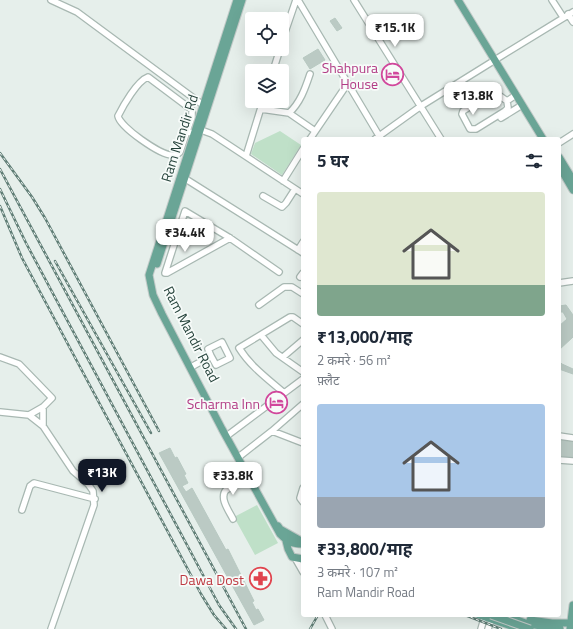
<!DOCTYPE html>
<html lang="hi">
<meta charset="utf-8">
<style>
body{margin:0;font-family:"Titillium Web","Noto Sans Devanagari",sans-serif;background:#f6f6f7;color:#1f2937;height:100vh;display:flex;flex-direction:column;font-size:15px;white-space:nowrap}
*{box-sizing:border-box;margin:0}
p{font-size:13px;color:#747a83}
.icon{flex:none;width:22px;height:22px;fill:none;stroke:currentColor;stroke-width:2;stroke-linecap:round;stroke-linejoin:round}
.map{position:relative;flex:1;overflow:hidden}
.panel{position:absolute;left:301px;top:137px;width:260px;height:480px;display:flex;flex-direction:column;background:#fff;border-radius:4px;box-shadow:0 4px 16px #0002}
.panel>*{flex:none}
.controls{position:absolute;left:245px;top:12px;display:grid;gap:8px}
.controls a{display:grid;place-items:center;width:44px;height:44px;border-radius:4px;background:#fff;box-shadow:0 4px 16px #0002;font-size:20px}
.price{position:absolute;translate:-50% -34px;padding:0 9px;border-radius:8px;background:#fff;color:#222;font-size:13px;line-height:26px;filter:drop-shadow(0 1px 2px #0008)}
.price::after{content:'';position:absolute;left:50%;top:24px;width:12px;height:9px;margin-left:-6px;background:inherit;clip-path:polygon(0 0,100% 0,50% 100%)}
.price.active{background:#111827;color:#fff}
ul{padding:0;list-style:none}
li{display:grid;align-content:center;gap:8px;height:212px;padding:0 16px}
li span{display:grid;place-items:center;height:124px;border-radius:4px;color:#555}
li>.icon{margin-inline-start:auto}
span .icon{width:72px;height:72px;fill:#fffc;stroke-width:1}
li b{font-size:17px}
h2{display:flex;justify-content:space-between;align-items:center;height:48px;padding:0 16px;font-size:17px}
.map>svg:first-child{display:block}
</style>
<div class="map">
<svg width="573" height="629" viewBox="0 0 573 629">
<rect width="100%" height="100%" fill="#e6efeb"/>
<path fill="#bfe0c8" d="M280,131L301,145L282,175L251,154L255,143Z
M257,505L278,543L255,555L234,517Z"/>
<path fill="#bbcac4" stroke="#b8c9c2" d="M335,18L342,28L337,31L330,21Z
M318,49L325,60L310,69L303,58Z
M467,87L474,98L467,103L460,92Z
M566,305L573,315V337L559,350V326L567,319L563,312H559V306Z
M559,361L562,364L573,369V374L559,369Z
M559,440L573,442V457L559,456Z
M170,448L175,458L177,457L186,474L184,475L188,483L182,486L186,492L192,488L226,550L228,549L254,601L252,602L256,610L258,609L264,620L254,625L159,453Z"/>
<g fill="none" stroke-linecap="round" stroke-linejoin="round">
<defs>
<path id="minor" d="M51,0L77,12L207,108
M298,0L381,139
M354,0L441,139
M552,0L563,17
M568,14L573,22
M282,41L296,0
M498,58L573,12
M273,71L280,49
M507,101L508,108L505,111L476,129H470L462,114L463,111L490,94L492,98L500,96L507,101L516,95
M261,109L289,113C300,103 305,89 310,74
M289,113L315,131
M501,118L522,105
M201,130L212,134L303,194
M187,131L180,152C178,154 175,156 172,155C160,155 120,127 118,116C123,106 137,81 148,77L192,110V117L187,131L194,134
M310,139L348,83
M375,139L421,106L495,60
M559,143L573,134
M246,156L263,101
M181,176L303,253
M283,181L303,149
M263,196L282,207L286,203L295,189
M230,238L167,273H165L185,211L230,238L279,272
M298,250L303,242
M300,277L303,273
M559,283L573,281
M259,305L284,287H292L303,294
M261,335L276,353L303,372
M0,357L19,364L52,398L43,407L29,415
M283,357L303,340
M193,366L211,356L208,349L222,342L230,358L216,365L211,356
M284,393C268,379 251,367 239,348L290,317H293L303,324
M0,412L29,415L43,426L73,471L88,484L93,491L94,505L51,629
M43,426V407
M272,431L303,404
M228,435L303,379
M559,436L573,438
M240,456L272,431L303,443
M559,460L573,461
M303,488L300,498L303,502
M22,510L30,486L34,483L95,499
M233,519C229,511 219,498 226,490L248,478
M295,558L303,572
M325,615L332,629
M481,629L485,615
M488,629L493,615"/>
<path id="major" d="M237,0L149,275L153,295L162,314L222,429L280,534C288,542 292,544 303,544
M458,0L543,139
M559,157L573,180
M559,166L573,190
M157,264L242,0
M278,526L280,529L303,542
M286,541L288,549L292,557L303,559
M479,615L520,629
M504,615L528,624L560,629
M530,620L552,623H573
M570,629L573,605"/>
</defs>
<use href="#minor" stroke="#a8b8b2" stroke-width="8"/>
<use href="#major" stroke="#c2cac8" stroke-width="9"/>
<use href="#minor" stroke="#fff" stroke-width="5.5"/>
<use href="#major" stroke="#6aa596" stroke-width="7"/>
<defs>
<path id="rail" d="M0,153L32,197L45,218L159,431
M0,169L246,629
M0,189L26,243L219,605L236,629
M0,206L22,258L201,594L214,615L226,629
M55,261L151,433
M465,615L501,629
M310,629L318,615"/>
</defs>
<use href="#rail" stroke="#5f7d75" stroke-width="2.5"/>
<use href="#rail" stroke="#f7fbf9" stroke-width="1" stroke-dasharray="3" stroke-linecap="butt"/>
<defs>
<path id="major-bridge" d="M491,615L530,629"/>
</defs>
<use href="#major-bridge" stroke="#c2cac8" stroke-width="9" stroke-linecap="butt"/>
<use href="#major-bridge" stroke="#6aa596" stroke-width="7"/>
</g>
<defs>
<symbol id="hotel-ring" viewBox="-11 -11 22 22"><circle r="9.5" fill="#f7fbf9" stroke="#d1479c" stroke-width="1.5"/><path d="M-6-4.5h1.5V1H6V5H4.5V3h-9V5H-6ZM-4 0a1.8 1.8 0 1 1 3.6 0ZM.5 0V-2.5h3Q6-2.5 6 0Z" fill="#d1479c"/></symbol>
<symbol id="pharmacy-ring" viewBox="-11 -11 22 22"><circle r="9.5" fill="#f7fbf9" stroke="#e0444e" stroke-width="1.5"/><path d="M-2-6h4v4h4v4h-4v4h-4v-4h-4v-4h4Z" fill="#e0444e"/></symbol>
</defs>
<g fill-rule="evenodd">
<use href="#hotel-ring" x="380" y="62" width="25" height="25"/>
<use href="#hotel-ring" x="264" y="390" width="25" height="25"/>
<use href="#pharmacy-ring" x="248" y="566" width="25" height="25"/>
</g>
<g text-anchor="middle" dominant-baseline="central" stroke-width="3.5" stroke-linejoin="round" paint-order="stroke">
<g font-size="14" fill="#b23c85" stroke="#f7fbf9" text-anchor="end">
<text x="378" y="67">Shahpura<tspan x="378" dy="16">House</tspan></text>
<text x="260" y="403">Scharma Inn</text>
</g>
<g font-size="14" fill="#24423a" stroke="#f7fbf9">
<text transform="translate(179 138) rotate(-72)">Ram Mandir Rd</text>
<text transform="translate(192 334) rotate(63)">Ram Mandir Road</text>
</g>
<g font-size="14" fill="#be3a42" stroke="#f7fbf9" text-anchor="end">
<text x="244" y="579">Dawa Dost</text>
</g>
</g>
</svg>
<div class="controls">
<a><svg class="icon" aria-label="locate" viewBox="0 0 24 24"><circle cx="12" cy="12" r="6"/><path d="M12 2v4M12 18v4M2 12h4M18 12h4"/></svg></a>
<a><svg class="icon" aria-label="layers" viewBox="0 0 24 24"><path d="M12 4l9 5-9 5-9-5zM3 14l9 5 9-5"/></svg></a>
</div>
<b class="price" style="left:395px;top:48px">₹15.1K</b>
<b class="price" style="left:473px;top:116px">₹13.8K</b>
<b class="price" style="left:185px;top:253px">₹34.4K</b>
<b class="price active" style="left:102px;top:493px">₹13K</b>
<b class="price" style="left:233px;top:496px">₹33.8K</b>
<section class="panel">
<h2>5 घर<svg class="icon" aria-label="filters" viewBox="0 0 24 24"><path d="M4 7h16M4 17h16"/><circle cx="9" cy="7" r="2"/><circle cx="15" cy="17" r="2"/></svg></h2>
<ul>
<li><span style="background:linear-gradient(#dfe7d0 75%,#7fa58c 0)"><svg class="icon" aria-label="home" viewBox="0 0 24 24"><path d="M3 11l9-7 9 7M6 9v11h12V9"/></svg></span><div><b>₹13,000/माह</b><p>2 कमरे · 56 m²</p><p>फ़्लैट</p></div></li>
<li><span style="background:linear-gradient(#a9c7e8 75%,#9aa5b1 0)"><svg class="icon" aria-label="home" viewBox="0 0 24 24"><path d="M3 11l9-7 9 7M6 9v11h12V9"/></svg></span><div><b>₹33,800/माह</b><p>3 कमरे · 107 m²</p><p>Ram Mandir Road</p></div></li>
</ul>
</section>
</div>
